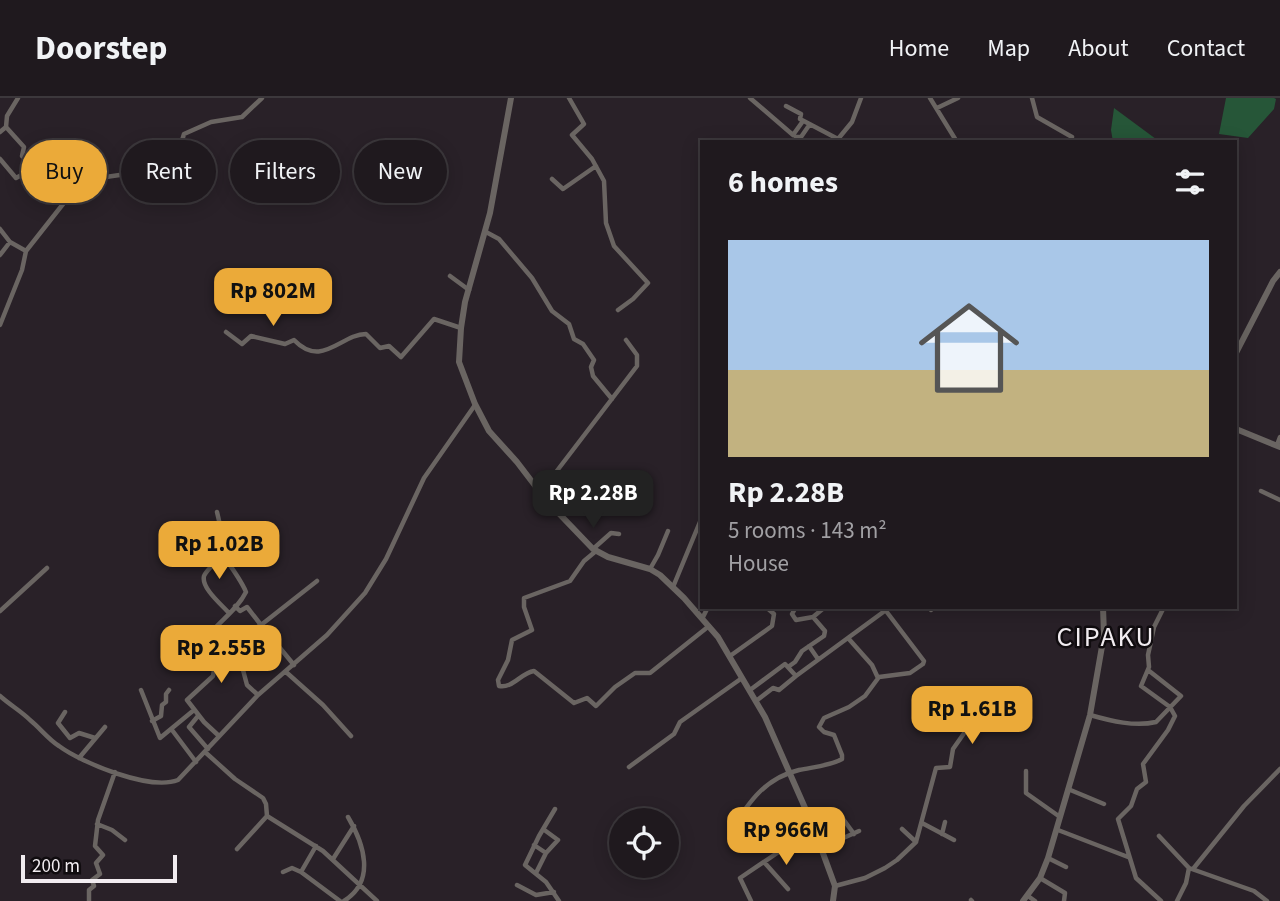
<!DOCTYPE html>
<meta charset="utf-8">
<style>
body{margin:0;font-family:"Source Sans 3",sans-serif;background:#2c262b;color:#f1f3f6;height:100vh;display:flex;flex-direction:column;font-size:26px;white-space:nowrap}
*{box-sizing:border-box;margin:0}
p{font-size:23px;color:#a1a0a4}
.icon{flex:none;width:38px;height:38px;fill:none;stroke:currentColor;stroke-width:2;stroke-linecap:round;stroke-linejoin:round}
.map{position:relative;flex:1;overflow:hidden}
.panel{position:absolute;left:700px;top:42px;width:537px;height:469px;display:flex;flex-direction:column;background:#1f191e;border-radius:0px;box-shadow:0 4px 18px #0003,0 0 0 2px #3c383c}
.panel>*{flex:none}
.hud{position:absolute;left:21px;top:42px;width:574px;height:63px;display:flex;gap:14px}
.tools{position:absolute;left:609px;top:710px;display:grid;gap:14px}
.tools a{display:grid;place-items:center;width:70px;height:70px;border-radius:50%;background:#1f191e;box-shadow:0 4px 18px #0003,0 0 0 2px #3c383c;font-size:35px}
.scale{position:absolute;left:21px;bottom:18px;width:156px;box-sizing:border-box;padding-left:7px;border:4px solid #f1ecf0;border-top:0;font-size:19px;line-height:24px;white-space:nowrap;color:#f1ecf0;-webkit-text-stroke:5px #100c0f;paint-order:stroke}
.price{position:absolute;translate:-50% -60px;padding:0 16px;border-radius:14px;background:#ebaa39;color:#111;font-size:23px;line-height:46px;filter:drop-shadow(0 2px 4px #0008)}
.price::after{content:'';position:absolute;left:50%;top:42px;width:21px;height:16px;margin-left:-10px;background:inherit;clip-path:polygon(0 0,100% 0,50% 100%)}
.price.active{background:#222;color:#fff}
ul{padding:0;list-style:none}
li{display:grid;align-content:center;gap:14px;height:371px;padding:0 28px}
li+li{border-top:2px solid #3c383c}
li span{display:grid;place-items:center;height:217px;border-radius:0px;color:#555}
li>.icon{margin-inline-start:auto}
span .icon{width:126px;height:126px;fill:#fffc;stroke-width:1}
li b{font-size:30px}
h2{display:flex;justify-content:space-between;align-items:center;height:84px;padding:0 28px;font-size:30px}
.tag{padding:0 24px;border-radius:32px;background:#1f191e;box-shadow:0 4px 18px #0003,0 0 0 2px #3c383c;font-size:24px;line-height:63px}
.tag.active{background:#ebaa39;color:#111}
header{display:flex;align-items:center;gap:42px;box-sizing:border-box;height:98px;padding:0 35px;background:#1f191e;border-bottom:2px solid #3c383c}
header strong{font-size:33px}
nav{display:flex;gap:38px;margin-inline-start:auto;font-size:24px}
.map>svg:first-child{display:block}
</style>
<header>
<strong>Doorstep</strong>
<nav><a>Home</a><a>Map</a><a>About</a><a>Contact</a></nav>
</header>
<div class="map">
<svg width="1280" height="803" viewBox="0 0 1280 803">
<rect width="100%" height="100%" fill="#292128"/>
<path fill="#265638" d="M1226,0H1274L1276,1L1274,11L1248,40L1219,36Z
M1114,10L1160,44H1113L1111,32Z"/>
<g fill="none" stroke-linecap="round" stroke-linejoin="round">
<path stroke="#6a6562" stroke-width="4.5" d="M569,0L584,26L572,37L592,61L604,83L606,125L614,148L648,185L633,201L618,212
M750,0L793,37L803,23
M930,0L957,44
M1032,0L1037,19L1072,39
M786,8L801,16L800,21L838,41L852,24L861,0
M937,10L958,0
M6,29L24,49L22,58L29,64
M0,34L6,29L7,18L18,0
M796,39H801L810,26
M0,61L16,80L25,75L62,106
M552,81L563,91L596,68
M0,131L10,144
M486,134L499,141L532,180L552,213L569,226L574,241L583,246L594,262L591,269L593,278L612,301
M0,157L10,144L26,153
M450,178L469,192
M0,227L22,172L26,153L67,101L86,85L99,80L154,72L165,68L177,59L184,36L211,24L242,19L262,0
M226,234L242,246L251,238L285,246L294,242C322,271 341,236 366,236L380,250L389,248L401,259L434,221L461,230
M1277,347L1280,339
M1261,393L1280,402
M540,395L637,268V257L626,242
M217,448L211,455L215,465C212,468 206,473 204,478C201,490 222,507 229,515
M593,451L611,435L619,436
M596,453L584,463L570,483L524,500V509L532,532L512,542L508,562L498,582L499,588C512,591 521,575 534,573L574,605L587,600L596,608L615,589L635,575H650L709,528
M650,471L658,457L668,433
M673,489L702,419
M235,508L240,513L247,509L261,527L239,540L227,551L243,572L247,587L258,597
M796,509L792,516L796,522L813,519
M929,509L931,512
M0,513L47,470
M702,521L708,509
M848,540L872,567L878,580
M809,548L818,561
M216,553L207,564L214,572L213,578L187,602L204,624L219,638
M730,558L772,528L774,516L766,509
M207,564L198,555C208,529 234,518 246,494C238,475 219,454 208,436L209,432L220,427L217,414
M294,567L261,527L317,483
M788,569L795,564L802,553L824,538L825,533L813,519L825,509
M286,574L323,607L351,638
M141,592L160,640L194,612
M750,592L785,566L796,578L886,512
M0,598C10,607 21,613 30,622C40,630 48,641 59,648C82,665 150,693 178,682L258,597L327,537L365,495L386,461L424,380L475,307
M756,603L773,590L779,592L796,578
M65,614L58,625L70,640L79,635L95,640
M1090,617C1111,623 1135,629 1156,624L1181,598L1148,572
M198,618L189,629L208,651
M152,623L161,618L162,607L166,604V596L169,592
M172,632L196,664
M205,654L235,681L263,700L266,706L267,718L323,753L377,803
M79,660L105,629
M629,669L674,636L680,624L742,580
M1026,673V695L1060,719
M1068,691L1104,706
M555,711L539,738L525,767L546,784L559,803
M810,721L838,714L854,736
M922,725L954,742
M97,726L112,732L125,742
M902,731L916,744
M731,732C749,704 765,680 799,672C813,669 830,668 842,661V657L834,637L824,634L819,629L824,620L849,609L865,598L879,579L910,575L923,566L924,563L883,509
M1058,732L1128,759
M942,736L945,724
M1159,738L1189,770
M534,747L546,755
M316,748L301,774L340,803
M821,750L859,733
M237,751L267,718
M1048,760L1066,769
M333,761L354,728
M764,764L788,791
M1193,771L1244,708L1280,671
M283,774L292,770L301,774
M536,775L546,755L558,742L543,731
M1040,780L1065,795L1064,803
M517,787L536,797L554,794
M835,788L865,780L885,770L897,762L916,744L936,670L950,669L953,651L967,631L970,617
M1028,798L1035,803
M971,802L972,803
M89,803V792L94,788L92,782L100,776L96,765L103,757L95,748L98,722L115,674
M344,803C376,783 364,746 348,719
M751,803L740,780L786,749L813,728
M1161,803L1136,780L1118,721L1131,708L1137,691L1146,684L1143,666L1168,632L1175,618L1170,609L1141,588L1149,569L1148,557L1154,529L1164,509
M1177,803L1186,785L1189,770L1254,793L1267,803"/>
<path stroke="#6a6562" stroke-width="6" d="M511,0L490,115L465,204L461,230L459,264L475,306L489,333L517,364L546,402L593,451L608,459L650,471L660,477L684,500L718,539L765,619L813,728L835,788L833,803
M1236,255L1273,183L1280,174
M1236,331L1280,349
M1023,803L1040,780L1048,760L1090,617L1104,537L1103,509"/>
</g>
<g text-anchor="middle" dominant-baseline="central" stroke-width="5" stroke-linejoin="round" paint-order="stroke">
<g font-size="28" letter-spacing="2" fill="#f1ecf0" stroke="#100c0f">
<text x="1106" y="539">CIPAKU</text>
</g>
</g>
</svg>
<div class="tools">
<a><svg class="icon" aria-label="locate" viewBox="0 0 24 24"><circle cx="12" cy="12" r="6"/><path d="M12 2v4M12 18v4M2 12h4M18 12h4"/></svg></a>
</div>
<div class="scale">200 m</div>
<b class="price" style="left:273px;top:230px">Rp 802M</b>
<b class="price active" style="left:593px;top:432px">Rp 2.28B</b>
<b class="price" style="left:219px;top:483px">Rp 1.02B</b>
<b class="price" style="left:221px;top:587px">Rp 2.55B</b>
<b class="price" style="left:972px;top:648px">Rp 1.61B</b>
<b class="price" style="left:786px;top:769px">Rp 966M</b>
<div class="hud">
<a class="tag active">Buy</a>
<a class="tag">Rent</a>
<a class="tag">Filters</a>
<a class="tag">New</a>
</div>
<section class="panel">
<h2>6 homes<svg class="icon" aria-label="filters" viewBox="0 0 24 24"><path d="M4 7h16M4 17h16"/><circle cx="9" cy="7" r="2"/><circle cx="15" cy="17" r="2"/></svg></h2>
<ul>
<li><span style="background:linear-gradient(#a9c7e8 60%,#c2b280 0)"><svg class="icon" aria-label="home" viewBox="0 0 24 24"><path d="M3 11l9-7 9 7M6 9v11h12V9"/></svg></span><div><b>Rp 2.28B</b><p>5 rooms · 143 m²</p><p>House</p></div></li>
</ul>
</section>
</div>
